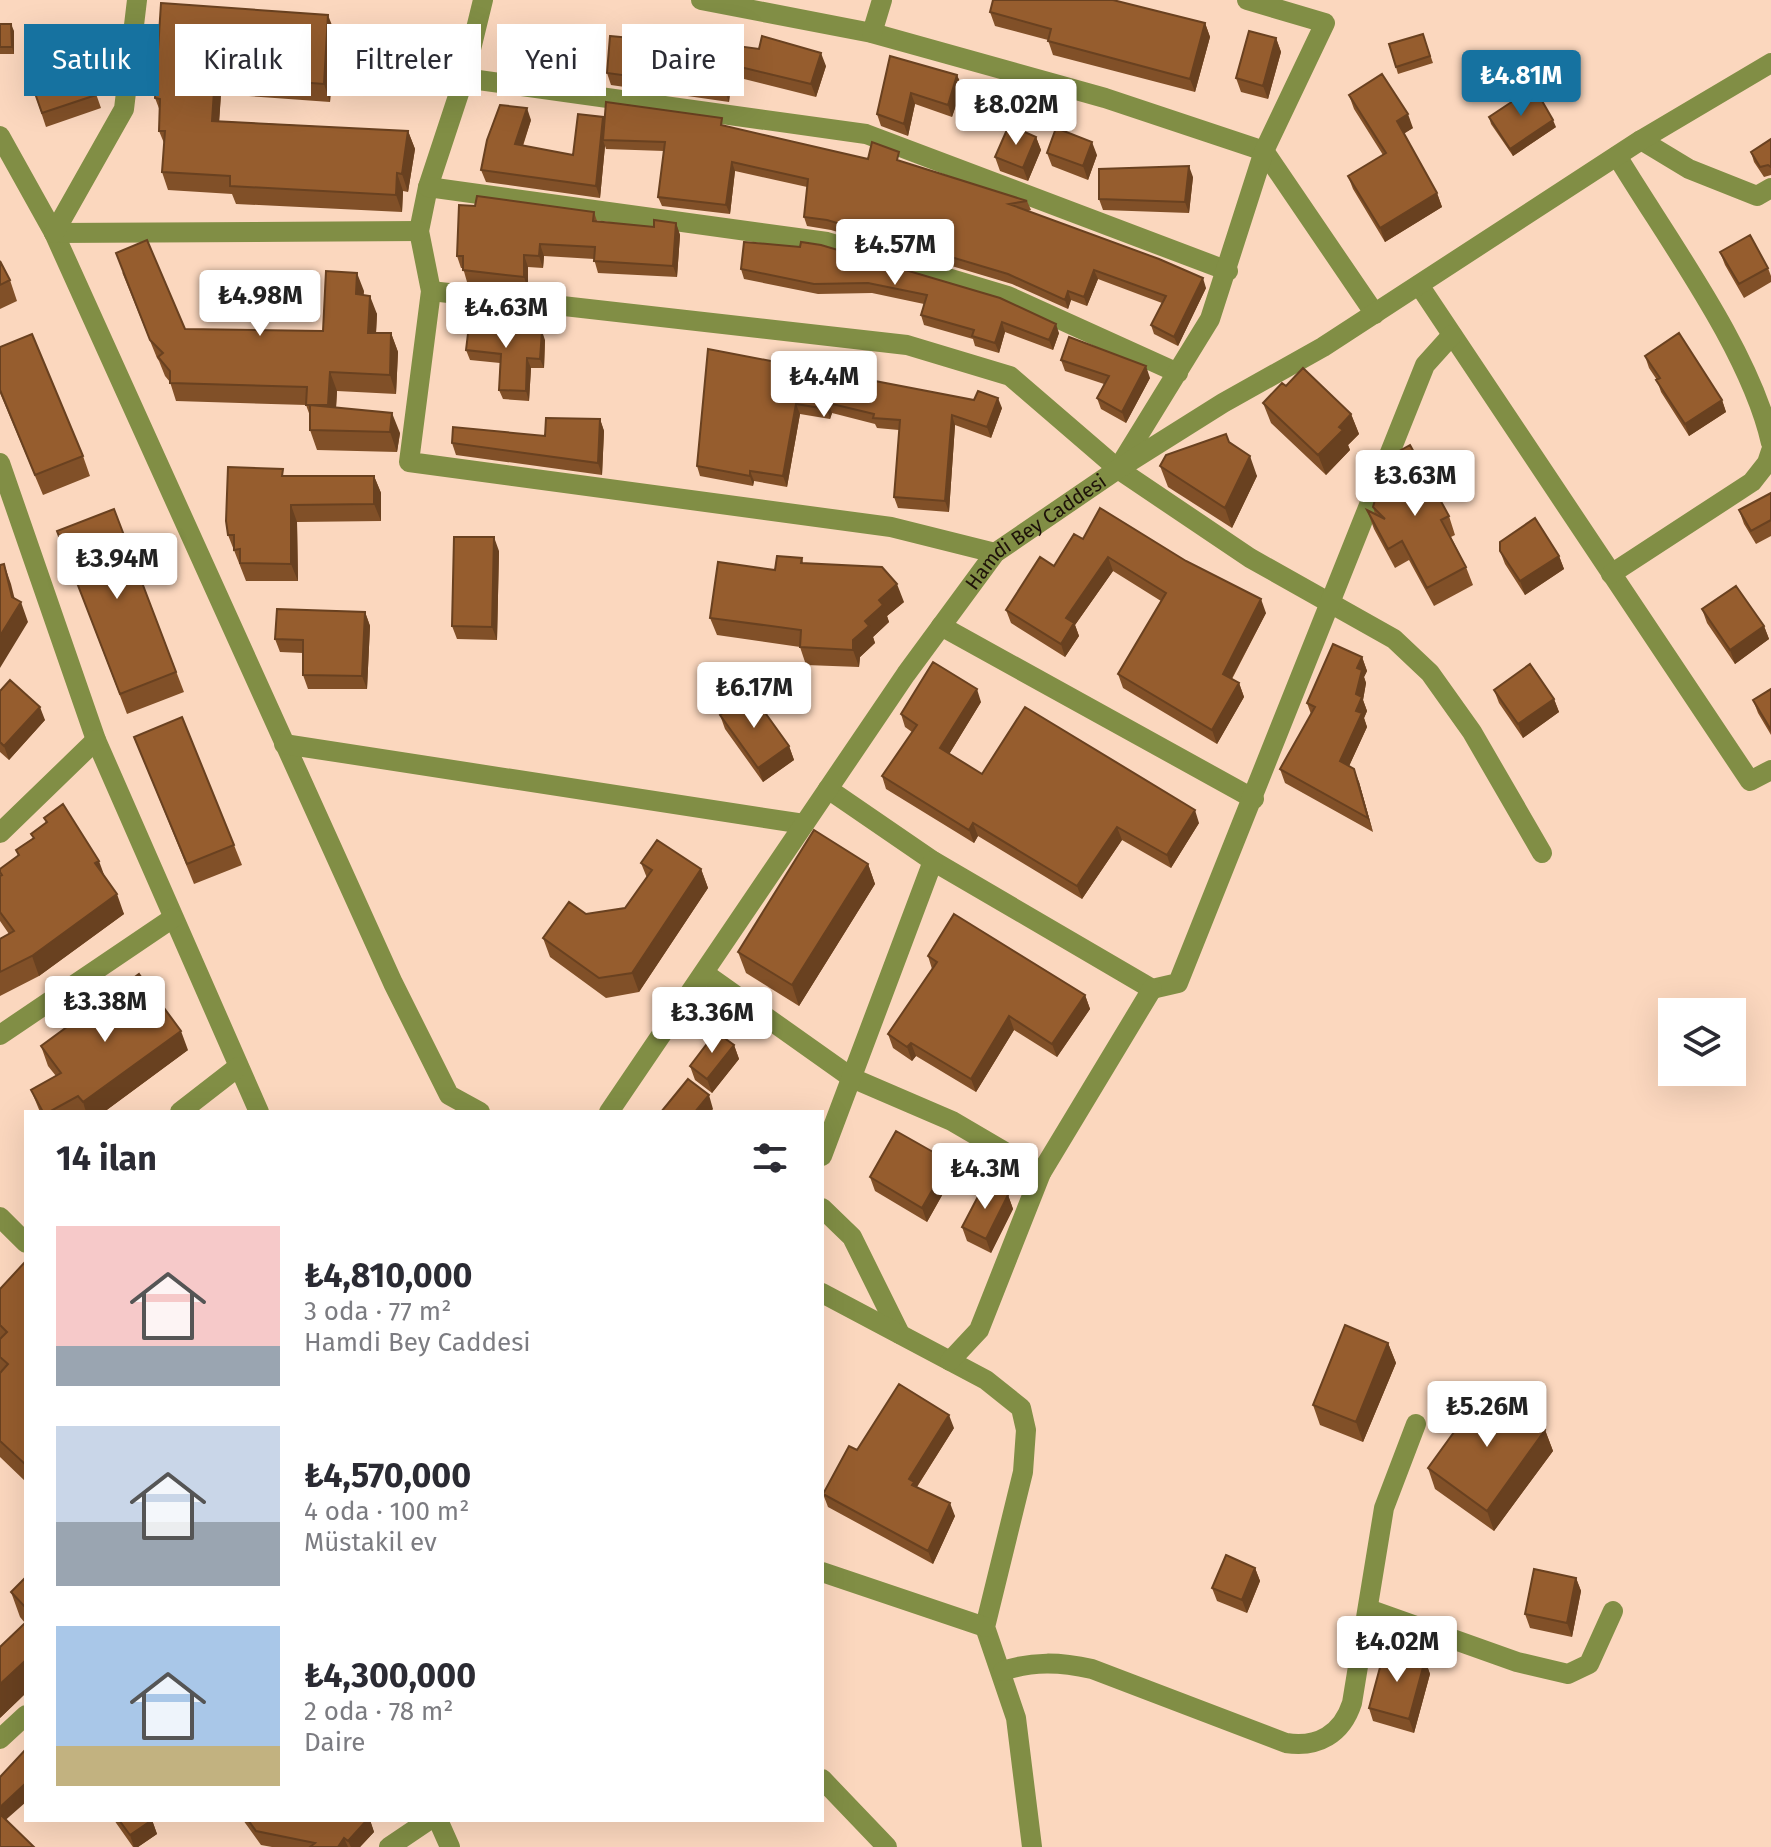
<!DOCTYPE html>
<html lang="tr">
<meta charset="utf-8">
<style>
body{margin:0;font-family:"Fira Sans",sans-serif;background:#f7f7f7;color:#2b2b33;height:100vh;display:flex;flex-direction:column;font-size:30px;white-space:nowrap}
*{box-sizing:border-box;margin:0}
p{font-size:26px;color:#7c7c81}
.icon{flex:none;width:44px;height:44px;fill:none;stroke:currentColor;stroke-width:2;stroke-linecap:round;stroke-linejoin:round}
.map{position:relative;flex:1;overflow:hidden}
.panel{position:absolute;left:24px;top:1110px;width:800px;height:712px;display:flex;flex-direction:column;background:#fff;border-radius:0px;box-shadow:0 8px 32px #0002}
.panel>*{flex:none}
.guide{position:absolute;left:24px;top:24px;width:800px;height:72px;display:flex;gap:16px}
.controls{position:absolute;left:1658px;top:998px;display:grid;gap:16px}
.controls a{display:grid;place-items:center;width:88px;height:88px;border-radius:0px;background:#fff;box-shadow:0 8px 32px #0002;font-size:40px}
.price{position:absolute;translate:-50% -68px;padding:0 18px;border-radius:8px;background:#fff;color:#222;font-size:26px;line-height:52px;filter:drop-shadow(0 2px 4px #0008)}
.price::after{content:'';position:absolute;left:50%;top:48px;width:24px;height:18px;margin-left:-12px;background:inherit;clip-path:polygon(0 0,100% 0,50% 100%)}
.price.on{background:#1672a0;color:#fff}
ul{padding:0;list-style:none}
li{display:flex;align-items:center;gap:24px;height:200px;padding:0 32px}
li span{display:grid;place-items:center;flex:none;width:224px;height:160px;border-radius:0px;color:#555}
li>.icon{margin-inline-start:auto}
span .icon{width:96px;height:96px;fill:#fffc;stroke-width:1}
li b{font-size:34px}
h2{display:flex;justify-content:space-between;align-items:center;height:96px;padding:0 32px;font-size:34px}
.pill{padding:0 28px;border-radius:0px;background:#fff;box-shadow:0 8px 32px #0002;font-size:28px;line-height:72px}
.pill.on{background:#1672a0;color:#fff}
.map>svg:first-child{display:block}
</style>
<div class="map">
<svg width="1771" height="1847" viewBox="0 0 1771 1847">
<rect width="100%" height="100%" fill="#fbd7be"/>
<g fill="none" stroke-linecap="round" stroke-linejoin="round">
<g stroke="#818e45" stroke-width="20">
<path d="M483,0L464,78L428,187L419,231L431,291L409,462L891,527L995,553"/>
<path d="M701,0L872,33L1105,98L1264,151L1375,314"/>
<path d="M872,33L882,0"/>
<path d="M464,78L866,134L1228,271"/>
<path d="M0,136L54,233L393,983L449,1095L480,1112"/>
<path d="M1641,140L1689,169L1757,196L1771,188"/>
<path d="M1617,156C1667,239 1750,350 1771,443"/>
<path d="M428,187L827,242L1008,296L1178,373"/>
<path d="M54,233L419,231"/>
<path d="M54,233L124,109L137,0"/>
<path d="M1419,285L1750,781L1771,770"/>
<path d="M431,291L907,345L1010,376L1118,469L1250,558L1394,639L1430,673L1472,732L1542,853"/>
<path d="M1122,462L1210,319L1264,151L1325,23L1247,0"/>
<path d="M0,463L96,740L259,1112"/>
<path d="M1611,574L1752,482L1767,463L1771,451"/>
<path d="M941,626L1254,799"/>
<path d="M284,744L804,824"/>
<path d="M828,789L933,861L1152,989L1178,983L1425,365L1452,335"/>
<path d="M0,833L96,740"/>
<path d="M704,973L852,1078L952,1121L1041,1173"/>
<path d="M0,1035L173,918"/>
<path d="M180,1112L238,1067"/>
<path id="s1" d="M609,1112L906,674L995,553L1118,469L1223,403L1323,347L1641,140L1771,63"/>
<path d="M822,1156L933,861"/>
<path d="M822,1208L852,1237L900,1334"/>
<path d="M0,1217L26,1243"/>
<path d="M822,1293L986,1380L1021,1408L1026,1430L1023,1472L985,1627L1016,1718L1032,1847"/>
<path d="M950,1361L979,1330L1041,1173L1152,989"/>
<path d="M822,1572L985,1627"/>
<path d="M1368,1609L1517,1662L1568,1674L1589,1664L1613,1611"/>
<path d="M1003,1671C1033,1661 1060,1662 1092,1669L1286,1743C1318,1748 1342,1734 1352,1703L1384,1508L1416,1424"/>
<path d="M0,1739L26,1715"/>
<path d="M822,1779L887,1847"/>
<path d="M438,1820L450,1847"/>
<path d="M389,1847L429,1820"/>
</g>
</g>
<path fill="#815028" d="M990,12L1205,23L1210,37L1195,92L1053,55L1048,40L995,26Z
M0,24L14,31V54H0Z
M335,33L330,102L221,94L219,121L408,131L415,149L408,192L403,191L402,212L236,204L232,194L168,190L162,172L164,143L159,131L160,111L155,98Z
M1423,34L1433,63L1398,74L1389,44Z
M553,35L558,48L556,78L518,72L513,59Z
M610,36L826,66L816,97L732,76L729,102L611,85L607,73Z
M452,38L457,52L452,72L412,69L407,55Z
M1276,38L1281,52L1268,99L1241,92L1236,78Z
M890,56L957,75L962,87L952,117L915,104L908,136L881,126L877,114Z
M88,71L101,108L46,127L30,79L57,76H74Z
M1349,95L1413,128L1404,133L1437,193L1442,207L1385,242L1353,189L1348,176L1383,155L1354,109Z
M1489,117L1556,127L1513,156L1491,124Z
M531,120L523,146L573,155L604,122L725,126L868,159L902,162L1027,201L1031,210L1027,211L1206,288L1178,346L1154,334L1151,325L1162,303L1098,279L1087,306L1071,300L1068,309L1012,284L831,230L807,226L804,217L807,187L735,171L730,214L662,206L658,197L664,151L606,149L605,146L600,198L486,182L481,170Z
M1036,137L1041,150L1028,181L1000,171L995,157Z
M1771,139V175L1764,177L1754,162L1751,152Z
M1047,153L1097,155L1088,180L1052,166Z
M1193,177L1189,213L1103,210L1099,199Z
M594,212L597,221L654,227L676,223L680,235L677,277L598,273L594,259L544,256L543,268L528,267V289L467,282L463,268H461L457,256Z
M744,242L1059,333L1053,350L1005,332L999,353L975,346L973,339L924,325L921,315L924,304L872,293L818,294L744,279L741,269Z
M1720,252L1768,268L1771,276V282L1744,298L1725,265Z
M0,261L10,280L17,301L0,309Z
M122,272L185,329L323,331L364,291L363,295L377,314L376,333H391L398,352L396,394L337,391L336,408L400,433L397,452L317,450L310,430V416L306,405L176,401L170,382L165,376L159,361L157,358Z
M500,321L503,329L545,340L544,368H531L529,401L503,399L499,390L500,363L470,360L466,350Z
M0,347L83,456L90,476L43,495L0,393Z
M708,349L1002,408L991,438L955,425L949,512L898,508L894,497L899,430L877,428L875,424L832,413L830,419L800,414L787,487L754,481L753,486L700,476L697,466Z
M1645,356L1722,400L1726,412L1689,436L1661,392L1657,380L1649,368Z
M1061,360L1150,378L1126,423L1101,409L1097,398L1104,384L1065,371Z
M1286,386L1351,414L1359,434L1348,445L1350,450L1326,475L1271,423L1263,403Z
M600,419L604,431L602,475L456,455L452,443L545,436Z
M1229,442L1257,476L1232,528L1168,487L1160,466Z
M285,476H374L381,493V521L297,522L298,581H246L228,535Z
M1771,493V536L1756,544L1744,524L1739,510Z
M1373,507L1449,516L1455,535L1451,537L1466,567L1473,585L1434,606L1409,560L1395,568L1374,529L1367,510L1375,514Z
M114,509L184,692L127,714L57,531Z
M1083,539L1266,613L1232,679L1239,683L1244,697L1217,744L1123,688L1118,674L1161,601L1113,571L1075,625L1079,636L1065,657L1011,623L1006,610Z
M499,551L497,640L457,639L452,626Z
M1500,551L1559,556L1564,569L1525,595L1505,564Z
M802,558L803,563L904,602L887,616L889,622L873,637L875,643L860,657L859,667L806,665L800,647L717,635L710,618L775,570Z
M1702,609L1764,626L1769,639L1735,664L1707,623Z
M365,612L370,626L367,689H308L303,675V653L280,652L275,639Z
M1362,657L1367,671L1364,677L1366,683L1363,700L1367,711L1364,718L1367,727L1349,766L1359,782L1373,832L1285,783L1280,769L1311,714L1307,703Z
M1771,689V735L1758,713L1753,700Z
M1494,690L1554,699L1559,712L1523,738L1499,703Z
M0,691L45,720L9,760L0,752Z
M981,702L949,754L982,774L1199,823L1171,868L1122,840L1082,899L978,836L974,843L886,789L882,776L912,732L905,727L901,714Z
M720,715L789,746L794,760L763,782L725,729Z
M134,737L234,845L242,865L194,884Z
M44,818L105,878L124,914L39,976L0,996V939L9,934L0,921V869L18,856L16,850L33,838L31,834L46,823Z
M641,863L701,869L708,888L639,992L606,998L550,957L543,938L586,914L625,908L647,878Z
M868,864L875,884L799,1006L746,973L738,952Z
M928,956L1085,995L1090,1009L1057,1057L1014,1030L976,1092L916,1056L912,1061L893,1048L888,1034L932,969Z
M734,1045L739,1059L712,1093L695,1080L690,1066Z
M41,1046L188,1050L104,1112H40L31,1090L56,1076L48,1066Z
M949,1161L954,1174L927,1222L875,1191L870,1177Z
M1008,1195L1013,1209L991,1253L967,1241L962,1227Z
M26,1263V1482L0,1457V1289Z
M1388,1343L1396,1363L1363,1442L1320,1425L1313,1405Z
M954,1428L917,1487L955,1516L933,1564L828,1507L823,1494L857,1450Z
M1545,1430L1553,1451L1494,1531L1435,1489L1428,1468Z
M1255,1568L1260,1581L1247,1613L1217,1601L1212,1588Z
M26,1577V1693L0,1718L25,1623L20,1617L11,1592Z
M1576,1578L1581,1591L1572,1637L1530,1628L1525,1614Z
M1425,1660L1430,1674L1414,1733L1373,1721L1369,1708Z
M114,1820H152L157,1834L138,1847H133Z
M243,1820H370L374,1832L360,1847H272L261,1845Z"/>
<path fill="#694120" d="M328,15L335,33L330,102L324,84Z
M1205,23L1210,37L1195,92L1190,79Z
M11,24L14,31V54L12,47Z
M553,35L558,48L556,78L551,64Z
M452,38L457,52L452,72L447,58Z
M1276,38L1281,52L1268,99L1263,86Z
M821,53L826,66L816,97L811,84Z
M728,64L732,76L729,102L724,89Z
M957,75L962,87L952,117L948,105Z
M215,76L221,94L218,139L212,121Z
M911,93L915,104L908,136L904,124Z
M527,108L531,120L519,156L515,144Z
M1408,114L1413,128L1402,135L1397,121Z
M603,117L607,129L603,140L605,146L600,198L596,186Z
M1553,120L1556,127L1513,156L1510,149Z
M408,131L415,149L408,192L402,174Z
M1036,137L1041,150L1028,181L1023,168Z
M1092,142L1097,155L1088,180L1083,166Z
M732,162L735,171L730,214L726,205Z
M1189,166L1193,177L1189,213L1185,202Z
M397,173L403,191L402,212L396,195Z
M1437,193L1442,207L1385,242L1380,228Z
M676,223L680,235L677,277L673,266Z
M540,244L544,256L543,268L539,256Z
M524,255L528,267V289L524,277Z
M1094,270L1098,279L1087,306L1084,297Z
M357,273L364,291L362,313L356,294Z
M1203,278L1206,288L1178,346L1174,337Z
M1068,291L1071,300L1068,309L1065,300Z
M370,296L377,314L375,351L368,333Z
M1002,322L1005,332L999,353L995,343Z
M1056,324L1059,333L1053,350L1049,340Z
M542,331L545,340L544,368L540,359Z
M391,333L398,352L396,394L390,375Z
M527,358L531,368L529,401L526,391Z
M1146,366L1150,378L1126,423L1122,412Z
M330,372L337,391L335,424L328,405Z
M998,398L1002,408L991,438L987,427Z
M1722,400L1726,412L1689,436L1685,424Z
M828,403L832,413L830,419L827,409Z
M796,404L800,414L787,487L783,476Z
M392,413L400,433L397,452L390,432Z
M1351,414L1359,434L1348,445L1350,450L1326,475L1318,455L1339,427Z
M952,415L955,425L949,512L945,501Z
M600,419L604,431L602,475L598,463Z
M1250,456L1257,476L1232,528L1225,508Z
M750,471L754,481L753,486L750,476Z
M374,476L381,493V521L374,504Z
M291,505L297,522L298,581L291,564Z
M494,537L499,551L497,640L492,627Z
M1559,556L1564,569L1525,595L1520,581Z
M1108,557L1113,571L1075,625L1079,636L1065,657L1061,644L1066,618Z
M4,564L11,584L17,608L21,602L28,622L0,668V636L12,597Z
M897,584L904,602L887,616L889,622L873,637L875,643L860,657L859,667L853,650V640L879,600Z
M1261,599L1266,613L1227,687L1223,674Z
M365,612L370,626L367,689L362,676Z
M1764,626L1769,639L1735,664L1730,650Z
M1362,657L1367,671L1364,677L1366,683L1363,700L1367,711L1364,718L1367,727L1345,775L1340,761L1356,711L1357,668Z
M1239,683L1244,697L1217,744L1212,730Z
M977,689L981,702L945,761L940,748Z
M1554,699L1559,712L1523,738L1518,724Z
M40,707L45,720L9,760L4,746Z
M789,746L794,760L763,782L758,768Z
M1354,769L1359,782L1373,832L1368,818Z
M1195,810L1199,823L1171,868L1167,855Z
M973,823L978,836L974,843L969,830Z
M1117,827L1122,840L1082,899L1077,886Z
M99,861L106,880L95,863Z
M868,864L875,884L799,1006L792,985Z
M701,869L708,888L639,992L632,973Z
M117,894L124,914L39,976L32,956Z
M1085,995L1090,1009L1057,1057L1052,1044Z
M1009,1016L1014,1030L976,1092L971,1079Z
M181,1031L188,1050L104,1112H86L83,1102Z
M911,1043L916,1056L912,1061L907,1047Z
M734,1045L739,1059L712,1093L707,1079Z
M709,1095L713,1109L711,1112H695Z
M949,1161L954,1174L927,1222L922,1208Z
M1008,1195L1013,1209L991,1253L986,1239Z
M1388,1343L1396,1363L1363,1442L1356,1422Z
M949,1415L954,1428L916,1488L918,1495L909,1479Z
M1545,1430L1553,1451L1494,1531L1487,1511Z
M950,1503L955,1516L933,1564L928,1551Z
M1255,1568L1260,1581L1247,1613L1242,1600Z
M1576,1578L1581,1591L1572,1637L1567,1623Z
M26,1660V1693L0,1718V1684Z
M1425,1660L1430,1674L1414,1733L1409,1719Z
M26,1783V1802L1,1824L0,1821V1807Z
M152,1820L157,1834L138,1847H134L130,1835Z
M367,1820H370L374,1832L360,1847H351L348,1841Z
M344,1838L348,1847H338Z"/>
<path fill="#965d2e" stroke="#694120" stroke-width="2" d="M993,0H1113L1205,23L1190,79L1048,41L1051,29L990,12Z
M161,3L328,15L324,84L215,76L212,121L408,131L402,174L397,173L396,195L230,186V176L162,172L165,131H159L160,99L155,98Z
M0,24H11L12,47H0Z
M1249,31L1276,38L1263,86L1236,78Z
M515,32L553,35L551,64L513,59Z
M409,34L452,38L447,58L407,55Z
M1423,34L1430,56L1396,67L1389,44Z
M610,36L685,43L686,39L759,49L762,36L821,53L811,84L728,64L724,89L607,73Z
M890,56L957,75L948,105L911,93L904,124L877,114Z
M55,70L57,76L72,71L74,76L88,71L96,95L42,113L30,79Z
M1382,74L1408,114L1397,121L1437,193L1380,228L1348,176L1386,153L1349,95Z
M1534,87L1553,120L1510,149L1489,117Z
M606,102L722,118L721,125L868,159L872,142L899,152L897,160L1027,201L1009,204L1159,259L1203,278L1174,337L1151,325L1166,296L1094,270L1084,297L1068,291L1065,300L1008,274L827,220L804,217L808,179L732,162L726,205L658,197L665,142L603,140Z
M500,105L527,108L515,144L573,155L578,114L603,117L596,186L481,170L487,140Z
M1009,125L1036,137L1023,168L995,157Z
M1056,128L1092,142L1083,166L1047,153Z
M1771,139V167L1768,165L1760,167L1751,152Z
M1189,166L1185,202L1099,199V169Z
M477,196L594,212L593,221L654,227V220L676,223L673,266L594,261L595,247L540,244L539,256L524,255V277L463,270V256H457L459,205L475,206Z
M1750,235L1768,268L1739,284L1720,252Z
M147,240L185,329L323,331L326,271L357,273L356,294L370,296L368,333H391L390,375L330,372L328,405H306L307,387L170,383V371L158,357L163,353L150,340L116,253Z
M744,242L800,247L801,242L821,245L1000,298L1056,324L1049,340L1002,322L995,343L972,336L974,330L921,315L927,295L868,283L814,284L741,269Z
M0,261L10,280L0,285Z
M470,317L500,321L499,329L542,331L540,359L527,358L526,391L499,390L501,354L466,350Z
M1679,333L1722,400L1685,424L1656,380L1660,378L1645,356Z
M32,334L83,456L35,475L0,390V347Z
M1069,337L1146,366L1122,412L1097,398L1109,376L1061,360Z
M708,349L974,400L978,391L998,398L987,427L952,415L945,501L894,497L900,420L873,418L874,414L828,403L827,409L796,404L783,476L750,471V476L697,466Z
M1303,368L1351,414L1339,427L1343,430L1318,455L1263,403L1282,383L1286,386Z
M310,405L392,413L390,432L310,430Z
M546,418L600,419L598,463L452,443L453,427L545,436Z
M1226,434L1229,442L1250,456L1225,508L1160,466L1166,455Z
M1410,445L1449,516L1441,520L1466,567L1427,588L1402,541L1388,549L1367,510L1385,519L1373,507L1387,458Z
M228,467L283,469L282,476H374V504L291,505V564L240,563V549L234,550V535H228L226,521Z
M1771,493V520L1751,531L1739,510Z
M1100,508L1186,561L1261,599L1223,674L1239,683L1212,730L1118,674L1166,593L1108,557L1066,618L1074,623L1061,644L1006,610L1040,557L1054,566L1074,534L1083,539Z
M114,509L176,672L120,694L57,531Z
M1535,518L1559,556L1520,581L1500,551V542Z
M454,537H494L492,627L452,626Z
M777,556L802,558L801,563L882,567L897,584L879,600L883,605L865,621L869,626L853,640V650L800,647L801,630L710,618L718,562L775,570Z
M4,564L12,597L21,602L0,636V565Z
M1736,586L1764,626L1730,650L1702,609Z
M277,609L365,612L362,676L303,675V640L275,639Z
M1333,644L1362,657L1357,668L1362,670L1356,694L1362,697L1356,711L1362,713L1340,761L1354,769L1368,818L1280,769L1315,707L1307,703Z
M933,662L977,689L940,748L982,774L1025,707L1195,810L1167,855L1117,827L1077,886L973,823L969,830L882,776L917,725L901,714Z
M1530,664L1554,699L1518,724L1494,690Z
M10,680L40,707L4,746L0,742V691Z
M1771,689V730L1753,700Z
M751,693L789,746L758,768L720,715Z
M182,717L234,845L187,864L134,737Z
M63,804L99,861L95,863L117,894L32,956L0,972V939L14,931L0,912V876L2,875L0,872V869L19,855L16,850L34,838L31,834L47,822L44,818Z
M814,830L868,864L792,985L738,952Z
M657,840L701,869L632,973L599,978L543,938L569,902L586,914L625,908L652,870L641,863Z
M954,914L1085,995L1052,1044L1009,1016L971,1079L911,1043L907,1047L888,1034L937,962L928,956Z
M139,974L181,1031L83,1102L78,1096L49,1112H43L31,1090L61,1073L41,1046Z
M716,1032L734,1045L707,1079L690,1066Z
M688,1079L709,1095L695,1112H661Z
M896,1131L949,1161L922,1208L870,1177Z
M985,1183L1008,1195L986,1239L962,1227Z
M25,1262L26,1263V1465L0,1441V1373L8,1364L0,1357V1339L7,1332L0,1325V1289Z
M1345,1325L1388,1343L1356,1422L1313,1405Z
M899,1384L949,1415L909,1479L914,1482L912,1485L950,1503L928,1551L823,1494L849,1446L857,1450Z
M1486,1388L1545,1430L1487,1511L1428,1468Z
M1226,1555L1255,1568L1242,1600L1212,1588Z
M1534,1569L1576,1578L1567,1623L1525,1614Z
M26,1577V1608L11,1592Z
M26,1622V1660L0,1684V1647Z
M1385,1649L1425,1660L1409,1719L1369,1708Z
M26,1749V1783L0,1807V1777Z
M0,1814L34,1847H0Z
M119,1820H152L130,1835Z
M248,1820H367L348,1841L344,1838L338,1847H310L315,1843L256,1831Z"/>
<g text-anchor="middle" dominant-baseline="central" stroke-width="6" stroke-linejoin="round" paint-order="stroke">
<g font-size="20" fill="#1e1209" stroke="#fbd7be">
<text stroke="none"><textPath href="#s1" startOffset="724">Hamdi Bey Caddesi</textPath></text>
</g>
</g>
</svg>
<div class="controls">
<a><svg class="icon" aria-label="layers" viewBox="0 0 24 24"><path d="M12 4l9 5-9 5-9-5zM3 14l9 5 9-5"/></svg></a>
</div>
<b class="price on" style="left:1521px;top:118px">₺4.81M</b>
<b class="price" style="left:1016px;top:147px">₺8.02M</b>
<b class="price" style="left:895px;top:287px">₺4.57M</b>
<b class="price" style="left:260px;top:338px">₺4.98M</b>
<b class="price" style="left:506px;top:350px">₺4.63M</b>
<b class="price" style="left:824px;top:419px">₺4.4M</b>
<b class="price" style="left:1415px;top:518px">₺3.63M</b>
<b class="price" style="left:117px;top:601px">₺3.94M</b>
<b class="price" style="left:754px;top:730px">₺6.17M</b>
<b class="price" style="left:105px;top:1044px">₺3.38M</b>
<b class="price" style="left:712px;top:1055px">₺3.36M</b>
<b class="price" style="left:985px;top:1211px">₺4.3M</b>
<b class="price" style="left:1487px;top:1449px">₺5.26M</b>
<b class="price" style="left:1397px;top:1684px">₺4.02M</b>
<div class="guide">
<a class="pill on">Satılık</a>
<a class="pill">Kiralık</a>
<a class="pill">Filtreler</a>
<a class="pill">Yeni</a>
<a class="pill">Daire</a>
</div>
<section class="panel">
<h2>14 ilan<svg class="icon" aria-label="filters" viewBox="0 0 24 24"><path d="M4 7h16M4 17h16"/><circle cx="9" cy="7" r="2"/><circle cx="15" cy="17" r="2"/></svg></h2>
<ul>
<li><span style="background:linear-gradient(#f6c9c9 75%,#9aa5b1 0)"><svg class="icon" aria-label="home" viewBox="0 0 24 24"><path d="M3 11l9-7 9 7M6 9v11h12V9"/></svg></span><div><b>₺4,810,000</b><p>3 oda · 77 m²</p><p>Hamdi Bey Caddesi</p></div></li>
<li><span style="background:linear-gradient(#c9d6e8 60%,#9aa5b1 0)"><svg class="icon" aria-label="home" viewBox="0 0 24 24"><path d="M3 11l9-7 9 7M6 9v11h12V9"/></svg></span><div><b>₺4,570,000</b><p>4 oda · 100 m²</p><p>Müstakil ev</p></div></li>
<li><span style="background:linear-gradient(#a9c7e8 75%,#c2b280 0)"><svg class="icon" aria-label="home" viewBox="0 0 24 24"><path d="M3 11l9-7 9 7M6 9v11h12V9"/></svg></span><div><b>₺4,300,000</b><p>2 oda · 78 m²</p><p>Daire</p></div></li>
</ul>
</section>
</div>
